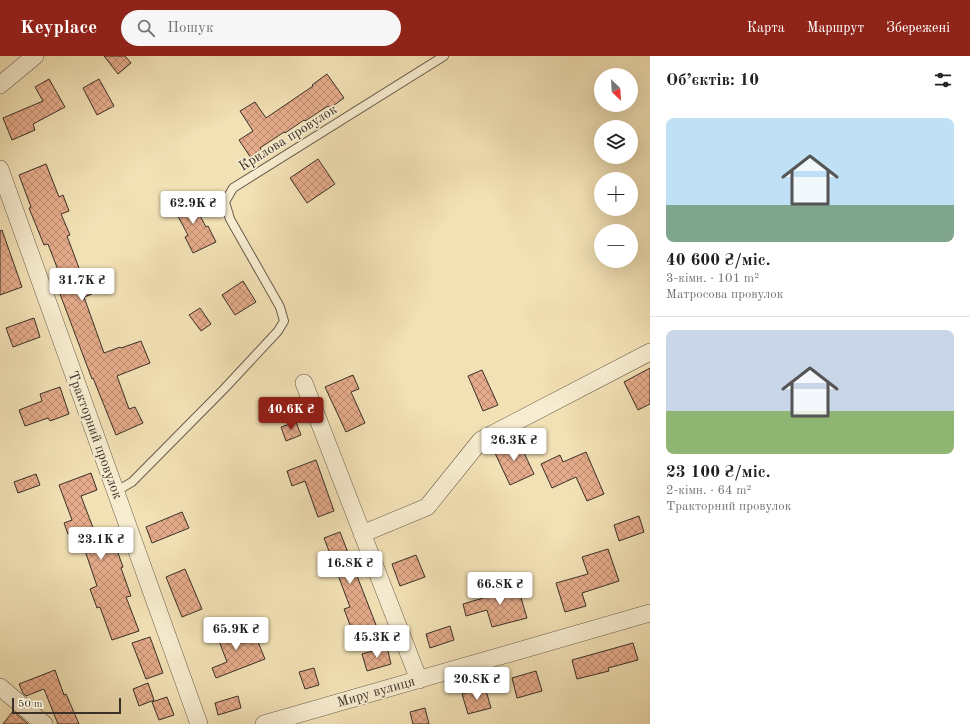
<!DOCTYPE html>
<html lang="uk">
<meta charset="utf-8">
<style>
body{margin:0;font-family:"Old Standard TT",serif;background:#f6f6f6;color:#202124;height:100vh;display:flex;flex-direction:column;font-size:15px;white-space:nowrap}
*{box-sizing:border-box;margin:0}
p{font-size:13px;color:#757577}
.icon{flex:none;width:22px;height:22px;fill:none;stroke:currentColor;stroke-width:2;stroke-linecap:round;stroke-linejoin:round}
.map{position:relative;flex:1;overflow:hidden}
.drawer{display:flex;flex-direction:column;background:#fff;width:320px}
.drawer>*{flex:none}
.needle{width:26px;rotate:155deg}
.buttons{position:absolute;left:594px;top:12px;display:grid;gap:8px}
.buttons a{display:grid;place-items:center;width:44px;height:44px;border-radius:50%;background:#fff;box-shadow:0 4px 16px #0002;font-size:20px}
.scale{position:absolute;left:12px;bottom:10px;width:109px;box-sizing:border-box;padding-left:4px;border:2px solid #3a3028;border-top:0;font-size:11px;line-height:14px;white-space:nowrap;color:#3a3028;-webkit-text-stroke:3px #f7eccf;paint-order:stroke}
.price{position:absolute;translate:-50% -34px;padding:0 9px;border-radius:4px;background:#fff;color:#222;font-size:13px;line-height:26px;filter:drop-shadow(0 1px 2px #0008)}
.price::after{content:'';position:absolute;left:50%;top:24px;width:12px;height:9px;margin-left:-6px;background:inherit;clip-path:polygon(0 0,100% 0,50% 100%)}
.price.on{background:#8f2418;color:#fff}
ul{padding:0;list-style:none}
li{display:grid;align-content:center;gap:8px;height:212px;padding:0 16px}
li+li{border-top:1px solid #e0e0e0}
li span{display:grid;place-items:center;height:124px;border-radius:8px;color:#555}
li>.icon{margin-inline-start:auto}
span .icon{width:72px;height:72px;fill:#fffc;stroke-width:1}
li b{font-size:17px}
h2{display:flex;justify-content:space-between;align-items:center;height:48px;padding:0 16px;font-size:17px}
header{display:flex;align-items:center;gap:24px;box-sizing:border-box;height:56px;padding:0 20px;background:#8f2418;color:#fff}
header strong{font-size:19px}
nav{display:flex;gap:22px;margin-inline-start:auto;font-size:14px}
.search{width:280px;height:36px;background:#f6f6f6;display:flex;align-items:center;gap:10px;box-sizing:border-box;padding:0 14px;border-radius:22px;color:#757577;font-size:15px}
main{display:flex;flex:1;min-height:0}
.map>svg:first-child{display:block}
</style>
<header>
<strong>Keyplace</strong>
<div class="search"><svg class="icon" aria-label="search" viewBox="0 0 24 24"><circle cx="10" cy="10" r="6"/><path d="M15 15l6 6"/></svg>Пошук</div>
<nav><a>Карта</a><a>Маршрут</a><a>Збережені</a></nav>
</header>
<main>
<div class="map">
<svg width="650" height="668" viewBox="0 0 650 668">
<defs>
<pattern id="building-cross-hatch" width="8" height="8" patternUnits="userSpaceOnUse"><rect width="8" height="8" fill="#e5ab8a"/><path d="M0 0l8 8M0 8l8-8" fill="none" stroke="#bb8c71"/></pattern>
</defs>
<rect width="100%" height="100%" fill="#f2e1b5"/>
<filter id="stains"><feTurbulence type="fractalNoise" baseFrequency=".005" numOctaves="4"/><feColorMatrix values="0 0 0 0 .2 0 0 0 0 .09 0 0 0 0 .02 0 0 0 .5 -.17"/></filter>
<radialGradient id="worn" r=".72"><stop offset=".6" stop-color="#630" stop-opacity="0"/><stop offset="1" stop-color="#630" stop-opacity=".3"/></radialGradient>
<path fill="url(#building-cross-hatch)" stroke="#3a3028" d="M104,0H125L131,7L118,18Z
M327,18L344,42L330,52L328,50L305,65L304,64L285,77L284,76L260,92L264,98L253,105L239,84L253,75L240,55L255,46L266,62L313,30L312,29Z
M49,23L65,51L33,68L35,74L12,84L3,62L43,45L35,31Z
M99,23L114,50L97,59L83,32Z
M318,103L335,128L307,147L290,122Z
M46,108L59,141L63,139L69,155L61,158L70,179L67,180L82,220L85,219L92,238L84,241L104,297L120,291L121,292L141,285L150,307L117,320L129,353L135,351L143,367L116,379L93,322L92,323L57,230L63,227L48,188L44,189L29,152L31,151L19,119Z
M189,139L206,171L208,170L216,186L193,197L185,181L188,179L172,149Z
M2,174L22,231L0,239V175Z
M243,225L256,246L235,259L222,239Z
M200,252L211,268L201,275L189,259Z
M34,262L40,281L13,291L6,272Z
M650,312V348L638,354L624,326Z
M482,314L498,349L483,355L468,320Z
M353,319L359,333L351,336L365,367L346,376L325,331Z
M60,331L69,358L50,365L48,362L25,370L19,354L42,345L40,338Z
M296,366L301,379L286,385L281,371Z
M518,384L534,418L510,429L494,395Z
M586,396L604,438L587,445L576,421L552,432L541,408L560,399L563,406Z
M316,404L334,455L318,461L305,425L292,430L287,415Z
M91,417L97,434L81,440L95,477L109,472L123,511L121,512L131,540L126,541L139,575L112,584L100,551L97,552L90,533L97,530L78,474L68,478L64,467L72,464L59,429Z
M36,418L40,429L18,437L14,426Z
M182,456L189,472L152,487L146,471Z
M639,460L644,476L619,485L614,469Z
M340,476L376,569L353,577L344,553L350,551L324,482Z
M608,493L619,525L582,537L586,550L565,556L556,527L588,518L582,501Z
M416,499L425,521L400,530L392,508Z
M185,513L202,553L182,561L166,521Z
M516,525L527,562L492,571L487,554L466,560L463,548L500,537L498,530Z
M230,566L239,588L256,581L265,603L216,622L212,612L227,606L214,572Z
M450,570L454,584L430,592L426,578Z
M150,581L163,617L146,623L132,587Z
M633,587L638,604L608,612L609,615L577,623L572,604Z
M387,591L391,608L367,615L362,598Z
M314,612L319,629L305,633L299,616Z
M55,614L64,639L66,638L79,668H58L44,633L26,640L23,637L19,628Z
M536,615L542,635L517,642L512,622Z
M148,627L154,644L139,650L133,633Z
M485,631L491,652L468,658L462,638Z
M238,640L241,652L218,659L215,647Z
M167,641L174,659L159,664L152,646Z
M425,652L429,668H413L410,656Z
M13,655L28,668H3Z"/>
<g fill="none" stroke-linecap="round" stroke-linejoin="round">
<defs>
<path id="lane" d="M115,436L132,426L224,333L278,275L284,265L280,251L230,163L225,146L233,132L444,0"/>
<path id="street" d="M0,29L35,0
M0,113L199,668
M304,327L419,624
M362,478L427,451L481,384L650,296
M0,631L44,668
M264,668L650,557"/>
</defs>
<use href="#lane" stroke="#685c4b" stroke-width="10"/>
<use href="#street" stroke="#685c4b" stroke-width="18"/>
<use href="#lane" stroke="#f7eccf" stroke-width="8"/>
<use href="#street" stroke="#f7eccf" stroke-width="17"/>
</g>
<g text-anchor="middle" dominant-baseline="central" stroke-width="3.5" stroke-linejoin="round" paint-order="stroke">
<g font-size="14" fill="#3a3028" stroke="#f7eccf">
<text transform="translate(288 82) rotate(-32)">Крилова провулок</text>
<text transform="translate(95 379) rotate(70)">Тракторний провулок</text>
<text transform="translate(376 636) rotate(-16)">Миру вулиця</text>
</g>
</g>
<rect width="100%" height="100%" filter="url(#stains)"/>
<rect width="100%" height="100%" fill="url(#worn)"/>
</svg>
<div class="buttons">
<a><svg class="needle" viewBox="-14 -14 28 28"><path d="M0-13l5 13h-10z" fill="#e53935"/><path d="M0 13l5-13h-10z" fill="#757577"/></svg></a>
<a><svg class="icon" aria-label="layers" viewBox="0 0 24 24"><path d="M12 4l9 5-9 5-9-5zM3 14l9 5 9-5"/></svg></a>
<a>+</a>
<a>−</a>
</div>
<div class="scale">50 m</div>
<b class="price" style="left:193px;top:169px">62.9K ₴</b>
<b class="price" style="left:82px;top:246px">31.7K ₴</b>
<b class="price on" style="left:291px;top:375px">40.6K ₴</b>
<b class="price" style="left:514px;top:406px">26.3K ₴</b>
<b class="price" style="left:101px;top:505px">23.1K ₴</b>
<b class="price" style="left:350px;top:529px">16.8K ₴</b>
<b class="price" style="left:500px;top:550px">66.8K ₴</b>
<b class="price" style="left:236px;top:595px">65.9K ₴</b>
<b class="price" style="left:377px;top:603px">45.3K ₴</b>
<b class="price" style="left:477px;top:645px">20.8K ₴</b>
</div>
<section class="drawer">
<h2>Об’єктів: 10<svg class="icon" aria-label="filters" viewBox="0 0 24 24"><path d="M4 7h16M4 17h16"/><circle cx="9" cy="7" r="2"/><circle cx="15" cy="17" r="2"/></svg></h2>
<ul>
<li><span style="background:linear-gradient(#bfe0f5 70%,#7fa58c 0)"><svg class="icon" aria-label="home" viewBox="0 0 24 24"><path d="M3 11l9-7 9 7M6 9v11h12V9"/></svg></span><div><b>40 600 ₴/міс.</b><p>3-кімн. · 101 m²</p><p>Матросова провулок</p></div></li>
<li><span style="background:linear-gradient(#c9d6e8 65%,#8fb573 0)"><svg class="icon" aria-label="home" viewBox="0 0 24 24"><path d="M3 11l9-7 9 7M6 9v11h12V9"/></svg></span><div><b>23 100 ₴/міс.</b><p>2-кімн. · 64 m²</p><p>Тракторний провулок</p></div></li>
</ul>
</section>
</main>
